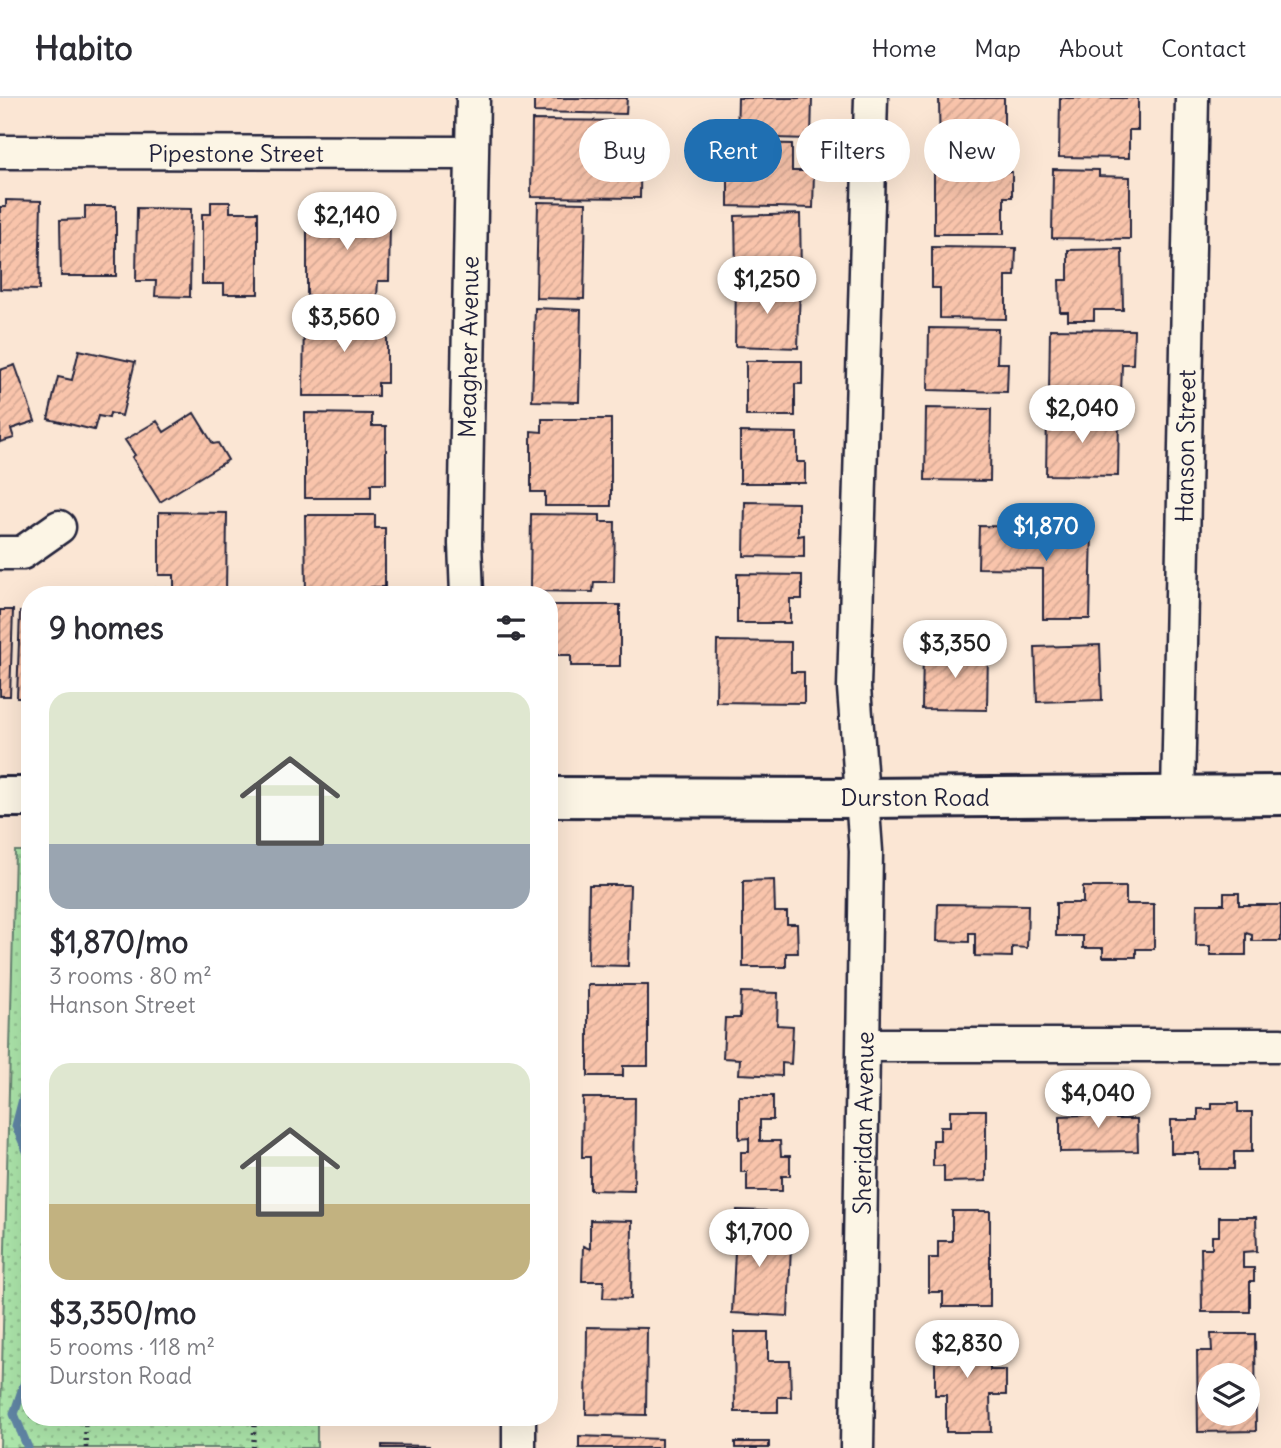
<!DOCTYPE html>
<meta charset="utf-8">
<style>
body{margin:0;font-family:Delius,sans-serif;background:#f7f7f7;color:#2b2b33;height:100vh;display:flex;flex-direction:column;font-size:26px;white-space:nowrap}
*{box-sizing:border-box;margin:0}
p{font-size:23px;color:#7c7c81}
.icon{flex:none;width:38px;height:38px;fill:none;stroke:currentColor;stroke-width:2;stroke-linecap:round;stroke-linejoin:round}
.map{position:relative;flex:1;overflow:hidden}
.panel{position:absolute;left:21px;top:488px;width:537px;height:840px;display:flex;flex-direction:column;background:#fff;border-radius:28px;box-shadow:0 7px 28px #0002}
.panel>*{flex:none}
.banner{position:absolute;left:579px;top:21px;width:597px;height:63px;display:flex;gap:14px}
.controls{position:absolute;left:1197px;top:1265px;display:grid;gap:14px}
.controls a{display:grid;place-items:center;width:63px;height:63px;border-radius:50%;background:#fff;box-shadow:0 7px 28px #0002;font-size:35px}
.price{position:absolute;translate:-50% -60px;padding:0 16px;border-radius:24px;background:#fff;color:#222;font-size:23px;line-height:46px;filter:drop-shadow(0 2px 4px #0008)}
.price::after{content:'';position:absolute;left:50%;top:42px;width:21px;height:16px;margin-left:-10px;background:inherit;clip-path:polygon(0 0,100% 0,50% 100%)}
.price.current{background:#1f6fb2;color:#fff}
ul{padding:0;list-style:none}
li{display:grid;align-content:center;gap:14px;height:371px;padding:0 28px}
li span{display:grid;place-items:center;height:217px;border-radius:21px;color:#555}
li>.icon{margin-inline-start:auto}
span .icon{width:126px;height:126px;fill:#fffc;stroke-width:1}
li b{font-size:30px}
h2{display:flex;justify-content:space-between;align-items:center;height:84px;padding:0 28px;font-size:30px}
.chip{padding:0 24px;border-radius:32px;background:#fff;box-shadow:0 7px 28px #0002;font-size:24px;line-height:63px}
.chip.current{background:#1f6fb2;color:#fff}
header{display:flex;align-items:center;gap:42px;box-sizing:border-box;height:98px;padding:0 35px;background:#fff;border-bottom:2px solid #e1e1e2}
header strong{font-size:33px}
nav{display:flex;gap:38px;margin-inline-start:auto;font-size:24px}
.map>svg:first-child{display:block}
</style>
<header>
<strong>Habito</strong>
<nav><a>Home</a><a>Map</a><a>About</a><a>Contact</a></nav>
</header>
<div class="map">
<svg width="1281" height="1350" viewBox="0 0 1281 1350">
<defs>
<pattern id="park-dots" width="8" height="8" patternUnits="userSpaceOnUse" patternTransform="scale(1.75)"><rect width="8" height="8" fill="#ace5aa"/><path d="M2 2h.1M6 6h.1" fill="none" stroke="#94c493" stroke-width="1.8" stroke-linecap="round"/></pattern>
<pattern id="building-hatch" width="6" height="6" patternUnits="userSpaceOnUse" patternTransform="scale(1.75)"><rect width="6" height="6" fill="#f9c4ab"/><path d="M-1 1l2-2M0 6l6-6M5 7l2-2" fill="none" stroke="#d5a894"/></pattern>
</defs>
<rect width="100%" height="100%" fill="#fbe6d4"/>
<filter id="ink" filterUnits="userSpaceOnUse"><feTurbulence type="fractalNoise" baseFrequency=".0143" numOctaves="2"/><feDisplacementMap in="SourceGraphic" scale="14" xChannelSelector="R" yChannelSelector="G"/><feConvolveMatrix kernelMatrix="1 2 1 2 8 2 1 2 1" color-interpolation-filters="sRGB"/></filter>
<g filter="url(#ink)">
<path fill="url(#park-dots)" stroke="#678472" stroke-width="2" d="M15,753H30V1320H317V1350H0Z"/>
<g fill="none" stroke-linecap="round" stroke-linejoin="round">
<path stroke="#6085a4" stroke-width="9" d="M30,974L16,1028L30,1060
M28,1350L14,1316L30,1269"/>
</g>
<path fill="url(#building-hatch)" stroke="#22223b" stroke-width="2" fill-rule="evenodd" d="M534,0H627L626,16L534,14Z
M738,0H812L811,41L737,39Z
M939,0H1004V36H991V64H940Z
M1060,0H1138V32H1129V60L1059,59Z
M532,22L641,23L640,100L531,99Z
M754,45L792,46V73H814L813,110L728,108V73H754Z
M1053,71L1099,72V78L1130,79V141L1052,140Z
M1012,74V99H1004V136H934V75Z
M6,102L41,103L39,192L0,191V109H6Z
M211,104H230V114H258V196H224V186H202V116H211Z
M538,104L586,105L584,201L536,200Z
M85,108H116V178H61L60,122L85,121Z
M137,110L191,111L190,199L155,198L156,183H136Z
M307,110H378V121H390L389,183H378L377,199L307,198Z
M800,116L801,175L736,176L735,118Z
M932,149L1016,150L1015,178H1006V221L940,220V190H932Z
M1122,151L1123,212H1094V222H1068V214H1060L1059,182H1068V152Z
M736,187L800,188L798,250L735,248Z
M535,210L581,212L579,304L532,303Z
M304,212H373V227H387V285H378V298H303Z
M929,230L998,231L997,265H1008L1007,294L928,292Z
M1050,231L1134,232L1133,266H1122L1121,296L1049,295Z
M79,252L135,264L122,318L110,315L109,320L98,318L94,332L48,321L58,279L72,282Z
M746,263H802V286H795V318H746Z
M15,267L35,323L11,331L14,340L0,344V272Z
M926,310L991,311L990,383L925,382Z
M194,315L213,346L218,345L228,362L160,404L132,359L135,357L125,342L157,323L164,334Z
M305,315L372,316V328H386V386H371V400H305Z
M1047,317L1119,318L1118,378L1046,377Z
M542,321H611V408H545V394H531V333L542,334Z
M740,334L797,335V364H805V385H740Z
M745,404L798,405V438L804,437V459L744,458Z
M159,414L227,415L226,494H174V477H159Z
M531,416L600,417V424H615L614,484H594L593,494L530,493Z
M305,417H375V430H385V489H371V497H306Z
M979,428L1092,430L1090,521H1043V471L978,470Z
M737,476L802,477V501H790V525H737Z
M155,490L159,497H142Z
M550,507H620V568H571V557H550Z
M0,512H13L10,598H0Z
M20,514H30V600H17Z
M717,543L791,544V574H804V605L716,604Z
M1100,547L1102,602L1037,604L1035,549Z
M923,552L988,553L987,612L922,611Z
M774,782L775,814H787V826H797L798,855H786V869H743V783Z
M589,787H630L628,868L588,867Z
M1083,789H1126V806H1154V851H1136V859H1103V850H1083V838H1056V805H1083Z
M1224,795H1239V807H1281V843H1252V837L1246,835V857H1210V848H1196L1197,806H1224Z
M938,806L1028,807L1027,850L1012,849V859L975,858V835H969V844L937,843Z
M588,887H648V968H623V978H588Z
M741,894L778,895L777,927L793,928L791,966L782,965V978L739,976L740,961L723,960L725,920H740Z
M739,998H773V1022H760V1043H780L781,1058H790V1078H782V1093H747V1074H741V1054H749V1040L739,1041Z
M583,1000H635L634,1093L590,1092V1059H582Z
M1116,1000V1021H1137L1138,1053L1060,1054V1018L1085,1017L1084,1001Z
M1212,1005H1238V1014H1252V1054H1234V1071H1199V1055H1171V1022H1198V1011H1212Z
M950,1012H986V1083L944,1084V1068H933V1042H940V1029H950Z
M737,1112L766,1113L765,1147L791,1148L788,1218L732,1215Z
M952,1113H990V1209H943V1194H929V1160H938V1143H952Z
M1219,1119H1256L1257,1153L1243,1154V1170H1254V1183H1250V1214H1202L1201,1150H1212V1138H1219Z
M590,1122L632,1123L631,1201L603,1200L604,1183H582L583,1148L590,1151Z
M587,1229L647,1230L646,1317L586,1316Z
M734,1234H768V1263H790L791,1299H778V1314H735Z
M935,1235H990V1272H1006V1297H990L991,1334H946V1297H935Z
M1211,1236H1255L1256,1333L1198,1334L1197,1253H1212ZM1209,1278H1248V1316H1209Z
M378,1320H435V1323H378Z
M579,1338L661,1341V1350H579Z
M735,1344H769V1350H735Z
M382,1347L429,1348V1350H382Z"/>
<g fill="none" stroke-linecap="round" stroke-linejoin="round">
<defs>
<path id="street" d="M0,54L472,55
M0,455H22L59,429
M467,497L465,446L473,0
M1178,697L1192,0
M864,947H1281
M519,1350V1320
M857,1350L866,753L854,590L871,0"/>
<path id="secondary" d="M0,699H30
M550,699L864,700L1281,697"/>
</defs>
<use href="#street" stroke="#22223b" stroke-width="37"/>
<use href="#secondary" stroke="#22223b" stroke-width="44"/>
<path stroke="#22223b" stroke-width="4.5" stroke-dasharray="2 5" stroke-linecap="butt" d="M85,1320L86,1350
M253,1350L255,1320"/>
<use href="#street" stroke="#fcf5e5" stroke-width="32"/>
<use href="#secondary" stroke="#fcf5e5" stroke-width="38"/>
</g>
</g>
<g text-anchor="middle" dominant-baseline="central" stroke-width="6" stroke-linejoin="round" paint-order="stroke">
<g font-size="24" fill="#22223b" stroke="#fcf5e5">
<text x="236" y="55">Pipestone Street</text>
<text transform="translate(468 249) rotate(-89)">Meagher Avenue</text>
<text transform="translate(1185 348) rotate(-89)">Hanson Street</text>
<text x="915" y="699">Durston Road</text>
<text transform="translate(863 1025) rotate(-89)">Sheridan Avenue</text>
</g>
</g>
</svg>
<div class="controls">
<a><svg class="icon" aria-label="layers" viewBox="0 0 24 24"><path d="M12 4l9 5-9 5-9-5zM3 14l9 5 9-5"/></svg></a>
</div>
<b class="price" style="left:347px;top:154px">$2,140</b>
<b class="price" style="left:767px;top:218px">$1,250</b>
<b class="price" style="left:344px;top:256px">$3,560</b>
<b class="price" style="left:1082px;top:347px">$2,040</b>
<b class="price current" style="left:1046px;top:465px">$1,870</b>
<b class="price" style="left:955px;top:582px">$3,350</b>
<b class="price" style="left:1098px;top:1032px">$4,040</b>
<b class="price" style="left:759px;top:1171px">$1,700</b>
<b class="price" style="left:967px;top:1282px">$2,830</b>
<div class="banner">
<a class="chip">Buy</a>
<a class="chip current">Rent</a>
<a class="chip">Filters</a>
<a class="chip">New</a>
</div>
<section class="panel">
<h2>9 homes<svg class="icon" aria-label="filters" viewBox="0 0 24 24"><path d="M4 7h16M4 17h16"/><circle cx="9" cy="7" r="2"/><circle cx="15" cy="17" r="2"/></svg></h2>
<ul>
<li><span style="background:linear-gradient(#dfe7d0 70%,#9aa5b1 0)"><svg class="icon" aria-label="home" viewBox="0 0 24 24"><path d="M3 11l9-7 9 7M6 9v11h12V9"/></svg></span><div><b>$1,870/mo</b><p>3 rooms · 80 m²</p><p>Hanson Street</p></div></li>
<li><span style="background:linear-gradient(#dfe7d0 65%,#c2b280 0)"><svg class="icon" aria-label="home" viewBox="0 0 24 24"><path d="M3 11l9-7 9 7M6 9v11h12V9"/></svg></span><div><b>$3,350/mo</b><p>5 rooms · 118 m²</p><p>Durston Road</p></div></li>
</ul>
</section>
</div>
